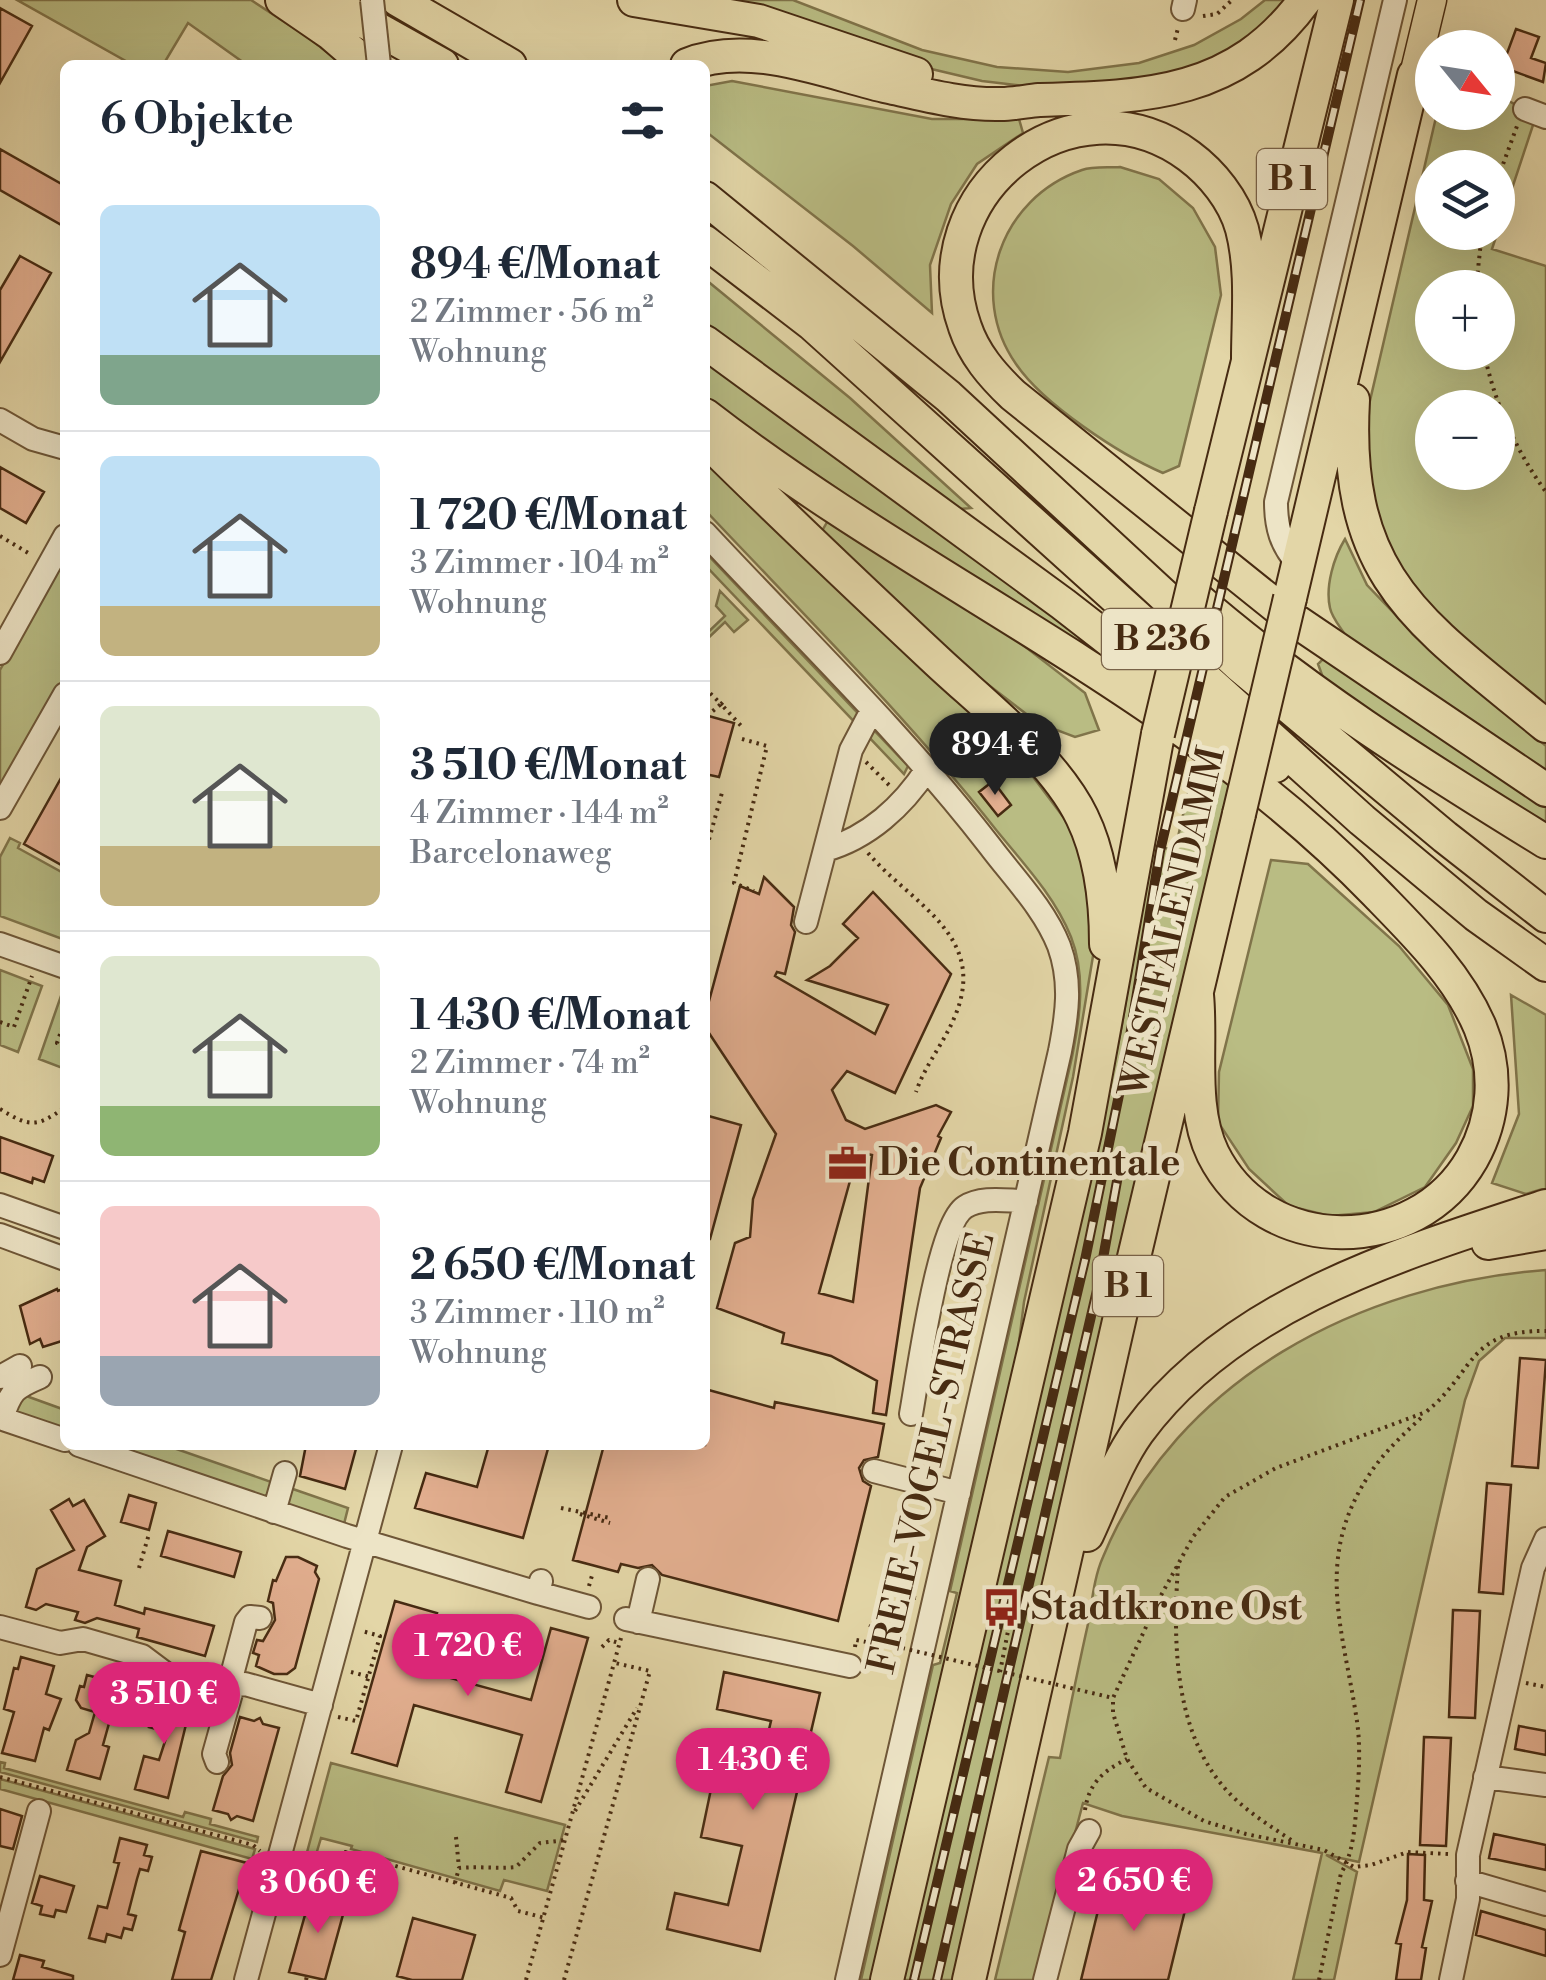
<!DOCTYPE html>
<html lang="de">
<meta charset="utf-8">
<style>
body{margin:0;font-family:"Libre Bodoni",serif;background:#f6f6f7;color:#1f2937;height:100vh;display:flex;flex-direction:column;font-size:38px;white-space:nowrap}
*{box-sizing:border-box;margin:0}
p{font-size:32px;color:#747a83}
.icon{flex:none;width:55px;height:55px;fill:none;stroke:currentColor;stroke-width:2;stroke-linecap:round;stroke-linejoin:round}
.map{position:relative;flex:1;overflow:hidden}
.drawer{position:absolute;left:60px;top:60px;width:650px;height:1390px;display:flex;flex-direction:column;background:#fff;border-radius:15px;box-shadow:0 10px 40px #0002}
.drawer>*{flex:none}
.needle{width:65px;rotate:120deg}
.controls{position:absolute;left:1415px;top:30px;display:grid;gap:20px}
.controls a{display:grid;place-items:center;width:100px;height:100px;border-radius:50%;background:#fff;box-shadow:0 10px 40px #0002;font-size:50px}
.price{position:absolute;translate:-50% -85px;padding:0 22px;border-radius:35px;background:#db2777;color:#fff;font-size:32px;line-height:65px;filter:drop-shadow(0 2px 5px #0008)}
.price::after{content:'';position:absolute;left:50%;top:60px;width:30px;height:22px;margin-left:-15px;background:inherit;clip-path:polygon(0 0,100% 0,50% 100%)}
.price.active{background:#222;color:#fff}
ul{padding:0;list-style:none}
li{display:flex;align-items:center;gap:30px;height:250px;padding:0 40px}
li+li{border-top:2px solid #e0e1e3}
li span{display:grid;place-items:center;flex:none;width:280px;height:200px;border-radius:15px;color:#555}
li>.icon{margin-inline-start:auto}
span .icon{width:120px;height:120px;fill:#fffc;stroke-width:1}
li b{font-size:42px}
h2{display:flex;justify-content:space-between;align-items:center;height:120px;padding:0 40px;font-size:42px}
.map>svg:first-child{display:block}
</style>
<div class="map">
<svg width="1546" height="1980" viewBox="0 0 1546 1980">
<rect width="100%" height="100%" fill="#e3d6a7"/>
<filter id="stains"><feTurbulence type="fractalNoise" baseFrequency=".002" numOctaves="4"/><feColorMatrix values="0 0 0 0 .2 0 0 0 0 .09 0 0 0 0 .02 0 0 0 .5 -.17"/></filter>
<radialGradient id="worn" r=".72"><stop offset=".6" stop-color="#630" stop-opacity="0"/><stop offset="1" stop-color="#630" stop-opacity=".3"/></radialGradient>
<path fill="#b9bc83" stroke="#80744a" stroke-width="2.5" fill-rule="evenodd" d="M17,0H251L306,36L344,65H247L188,23L163,65H133Z
M701,0H793L922,50L997,67L1068,72L1139,63L1194,45L1241,19L1265,0H1284L1264,26L1229,52L1157,80L1025,86L982,81L923,67Z
M732,81L932,119H1019L1023,133L977,164L951,204L930,265L932,313L853,246L705,131V86Z
M1498,95L1536,116L1492,249L1546,266V708L1420,601L1396,568L1367,495L1369,405L1437,113L1498,112ZM1432,168H1498V232H1432ZM1432,288H1498V352H1432ZM1432,408H1498V472H1432Z
M1120,167L1159,179L1193,208L1215,247L1221,295L1179,466L1163,473C1119,454 1043,404 1016,364C967,294 1000,198 1082,170C1093,166 1108,168 1120,167Z
M705,279L850,398L971,508L960,509L705,322Z
M705,358L1142,676L1139,687L705,402Z
M705,455L944,684L1031,774L1079,838L1095,944L1073,1077L1024,1302L1017,1358L873,1980H861L933,1665L940,1663L957,1593L950,1591L1072,1057C1080,1018 1086,975 1071,937C1055,897 1024,864 997,831C908,718 804,615 705,510Z
M830,517L984,615L1085,693L1099,730L1075,737L1038,723L973,673L822,531Z
M1345,539L1367,585L1418,638L1546,746V774L1346,636C1341,628 1332,618 1330,608C1325,586 1334,557 1345,539Z
M705,552L908,766L904,774L705,565Z
M65,555V683L0,799V670Z
M720,591L748,620L734,632L725,622L705,641V635L725,616L716,606Z
M1324,658L1546,806V827L1325,683L1318,664Z
M1197,754L1224,773L1229,787L957,1980H901L1105,1106L1122,1025L1151,845L1175,850Z
M10,838L20,843L18,848L65,874V940L0,916V857Z
M1271,860L1308,864L1399,946L1448,1005L1473,1069V1106L1456,1143L1425,1187L1374,1212L1330,1216L1289,1206L1249,1169L1218,1122L1219,1072Z
M0,970L42,986L18,1052L0,1045Z
M62,993L65,994V1069L39,1059Z
M1511,995L1546,1015V1188L1526,1194L1492,1183L1519,1114Z
M1546,1270V1338H1505L1479,1361L1465,1400L1359,1862L1326,1855L1357,1872L1334,1980H1293L1322,1853L1122,1816L1083,1803L1036,1980H995L1049,1757L1060,1758C1069,1713 1078,1668 1088,1624C1092,1602 1094,1577 1103,1557C1177,1378 1360,1284 1546,1270Z
M18,1393L65,1410V1433L13,1414Z
M104,1445H165L277,1484L272,1500Z
M290,1488L348,1508L343,1528L286,1504Z
M0,1762L5,1763L4,1768L183,1817L185,1812L211,1819L210,1824L258,1837L257,1842L0,1772Z
M331,1763L565,1825L547,1891L504,1880L500,1891L351,1849L352,1846L321,1838L315,1858L306,1856Z
M0,1779L255,1849L252,1859L0,1789Z"/>
<path fill="#e3af90" stroke="#472b12" stroke-width="2.5" fill-rule="evenodd" d="M0,8L32,26L0,83Z
M1516,29L1539,37L1531,58L1546,63L1543,82L1502,67Z
M0,149L65,186V227L0,190Z
M20,256L51,273L0,362V290Z
M0,467L44,492L26,523L0,508Z
M705,715L734,723L719,777L705,774Z
M65,771V867L24,844Z
M993,781L1011,805L998,816L979,792Z
M764,877L794,907L791,925L795,932L785,974L777,972L775,976L875,1034L888,1005L807,980L830,966L858,938L843,924L873,892L951,974L895,1093L847,1071L832,1090L846,1120L865,1129L936,1105L951,1112L938,1136L941,1138L920,1188L886,1415L873,1413L877,1381L831,1356L782,1343L784,1333L717,1308L735,1243L750,1237L753,1199L776,1134L705,1027V1016L740,886L759,894ZM858,1152L872,1155L853,1302L819,1293Z
M705,1115L741,1125L710,1239H705Z
M0,1137L53,1156L44,1182L33,1178L32,1183L0,1172Z
M65,1288V1340L43,1347L40,1339L30,1344L20,1306L57,1289L58,1291Z
M1520,1358L1546,1360L1538,1468L1512,1466Z
M705,1389L774,1408L775,1402L884,1424L878,1457L864,1460L859,1468L863,1481L871,1486L838,1621L662,1575L652,1565L638,1568L621,1564L618,1572L573,1560L604,1445H705Z
M306,1445H357L345,1489L300,1476Z
M489,1445H549L523,1538L415,1508L426,1473L477,1487Z
M1487,1483L1511,1485L1503,1594L1479,1592Z
M129,1495L156,1503L149,1530L121,1522Z
M69,1499L73,1506L84,1500L105,1536L87,1547L79,1570L121,1581L115,1605L144,1614L145,1608L214,1626L205,1656L137,1637L139,1629L97,1618L85,1623L75,1620L78,1612L46,1604L36,1610L26,1607L37,1569L74,1550L51,1510Z
M168,1531L241,1552L234,1577L161,1556Z
M286,1557H298L317,1566L315,1572L319,1579L295,1668L287,1674H274L256,1666L259,1655L253,1653L257,1640L263,1641L275,1620L273,1603L268,1601L273,1580L276,1581Z
M395,1601L437,1613L421,1670L531,1700L551,1628L588,1638L541,1802L506,1792L522,1735L414,1705L397,1766L352,1753Z
M1453,1610L1480,1611L1475,1718L1449,1717Z
M21,1657L54,1666L46,1694L61,1699L49,1730L44,1728L35,1761L2,1753L14,1712L4,1709L14,1668L18,1669Z
M724,1672L820,1693L760,1951L667,1929L675,1893L728,1905L742,1846L701,1837L715,1770L757,1780L771,1721L717,1709Z
M87,1675L120,1684L103,1745L109,1747L100,1779L67,1770L76,1740L89,1733L95,1712L81,1708L76,1700L80,1686L84,1687Z
M158,1695L191,1704L168,1798L135,1789L144,1756L159,1760L168,1732L149,1727Z
M240,1717L254,1721L260,1718L263,1724L279,1728L253,1821L237,1816L231,1820L228,1814L213,1810L223,1776L232,1765L230,1753Z
M1519,1726L1546,1731V1755L1515,1749Z
M1424,1737L1451,1738L1446,1846L1420,1845Z
M0,1809L22,1816L13,1849L0,1846Z
M1494,1834L1546,1845V1870L1489,1858Z
M120,1838L147,1845L144,1855L152,1857L148,1871L140,1869L137,1879L128,1914L136,1916L132,1930L124,1928L121,1938L107,1934L105,1942L89,1938L98,1906L107,1908L119,1863L114,1862Z
M201,1851L247,1863L211,1980H172L185,1932L179,1930Z
M1408,1854L1425,1855L1424,1900L1432,1901L1422,1947L1426,1948L1421,1980H1396L1401,1944L1396,1943L1407,1900Z
M40,1876L74,1886L66,1912L56,1910L54,1917L40,1914L42,1906L32,1903Z
M1106,1878L1188,1898L1168,1980H1081Z
M312,1890L347,1900L325,1980L289,1972Z
M1481,1911L1546,1930V1956L1476,1935Z
M413,1918L475,1935L462,1980H412L397,1976Z
M20,1955L44,1961L42,1967L73,1976V1980H13Z"/>
<g fill="none" stroke-linecap="round" stroke-linejoin="round">
<defs>
<path id="minor" d="M1183,9L1185,0
M1525,109L1546,117
M0,420L33,439L65,448
M705,533C801,636 903,734 989,845C1013,877 1044,908 1059,946C1072,982 1067,1015 1060,1051L847,1980
M1298,564C1281,545 1276,527 1276,502L1395,0
M0,653L65,536
M0,808L65,694
M825,850C868,838 903,806 927,769
M806,922L851,750L872,710
M0,944L65,967
M0,1205L65,1228
M0,1235L65,1259
M0,1377L20,1366
M911,1414C918,1376 938,1224 965,1207C982,1196 1007,1201 1026,1201
M0,1418L65,1440
M2,1418C11,1391 14,1388 40,1377
M79,1445L347,1536L538,1593L541,1581
M874,1471L959,1493
M274,1512L285,1473
M538,1593L589,1607
M626,1619L850,1666
M638,1622L648,1579
M0,1627L60,1643L83,1639L142,1656L178,1683L206,1690L245,1684L321,1705
M229,1686L246,1622L250,1617L260,1618
M217,1762L214,1754L233,1686
M1485,1777L1546,1785
M1467,1881L1546,1904
M0,1955L39,1811
M246,1980L391,1445
M1045,1980L1079,1849L1089,1831
M1451,1980L1468,1899V1855L1533,1568L1546,1539"/>
<path id="major" d="M1414,75L1432,0"/>
<path id="highway" d="M282,0L330,33L367,65
M326,0L442,65
M398,0L510,65
M634,0L759,21L916,74
M687,65C750,39 827,73 889,87C925,95 964,105 1001,104C1014,104 1027,101 1039,100C1147,97 1235,95 1305,0
M705,198L948,396L1240,666L1445,837L1546,916
M705,242L812,324L1362,820L1476,915L1546,965
M705,342L1063,604L1234,737L1275,766
M1248,359C1248,316 1253,271 1242,229C1234,200 1212,173 1189,156C1073,70 917,194 965,327C974,354 992,375 1013,395L1287,615L1546,790
M1353,400C1343,580 1420,622 1546,726
M705,415C923,584 1183,693 1376,893C1415,933 1458,975 1480,1027C1498,1071 1495,1118 1472,1159C1416,1257 1265,1258 1213,1154C1190,1107 1202,1046 1197,995
M705,439C781,514 859,588 937,661C984,705 1054,759 1082,817C1101,856 1106,902 1106,944
M1211,511L1337,0
M1194,596C1302,690 1424,767 1546,842
M1290,598L1414,75
M1488,1243L1546,1233
M1087,1535C1103,1501 1116,1463 1138,1432C1233,1303 1400,1254 1546,1206
M887,1980L1085,1133L1158,734
M969,1980L1121,1312L1239,814"/>
</defs>
<use href="#minor" stroke="#6e5637" stroke-width="26"/>
<use href="#major" stroke="#472b12" stroke-width="31"/>
<use href="#highway" stroke="#472b12" stroke-width="36"/>
<path stroke="#472b12" stroke-width="4" stroke-dasharray="2.5 5" stroke-linecap="butt" d="M1203,16L1217,14L1232,0
M1175,40L1178,28
M1498,95L1507,99
M1498,178L1517,126
M1476,288L1482,232
M1484,352C1494,402 1516,451 1546,492
M65,499V501
M0,536L30,554
M705,688L721,704L723,702
M707,716L721,704L744,729
M742,739L767,746L734,883L754,891
M866,762L891,787
M868,853C911,904 989,935 955,1016C944,1043 925,1065 916,1092
M705,854L723,789
M65,1020L57,1043L65,1045
M0,1022L14,1027L32,976
M0,1109C29,1127 37,1128 65,1107
M561,1508L610,1518
M580,1514L610,1523
M1178,1566C1173,1642 1173,1736 1231,1795C1250,1814 1272,1827 1294,1842
M139,1568L149,1534
M589,1586L593,1572
M896,1612L903,1596L916,1598
M602,1647L609,1640L619,1643
M855,1647L856,1640L867,1642
M351,1672L374,1678
M1000,1672L1009,1626
M1526,1683L1546,1687
M338,1717L356,1721L380,1636L362,1631
M0,1777L253,1845L260,1851
M1085,1810C1089,1783 1103,1771 1127,1759
M575,1811L637,1708
M456,1837L459,1868
M1448,1854L1408,1852L1371,1865L1354,1867L1324,1850L1246,1834L1204,1821L1146,1788L1127,1759L1113,1713V1698L1159,1599L1193,1537L1225,1497L1276,1468L1426,1412C1476,1371 1467,1330 1546,1331
M301,1861H315L345,1852L511,1898L518,1911L545,1918
M455,1883L459,1868C480,1866 496,1869 516,1867L540,1843L566,1840
M306,1980L307,1976
M526,1980L621,1638
M564,1980L650,1671L615,1663
M1319,1980L1341,1873C1354,1853 1355,1823 1357,1799C1359,1772 1361,1743 1356,1715C1342,1625 1314,1556 1371,1472C1385,1451 1405,1433 1423,1416"/>
<use href="#minor" stroke="#ede4c6" stroke-width="22"/>
<use href="#major" stroke="#e3d6a7" stroke-width="28"/>
<use href="#highway" stroke="#e3d6a7" stroke-width="32"/>
<defs>
<path id="rail" d="M914,1980L1085,1260L1126,1061L1160,851L1360,0
M937,1980L1098,1286L1119,1170"/>
</defs>
<use href="#rail" stroke="#472b12" stroke-width="10"/>
<use href="#rail" stroke="#ede4c6" stroke-width="6" stroke-dasharray="19" stroke-linecap="butt"/>
<defs>
<path id="minor-bridge" d="M372,0L379,65"/>
<path id="highway-bridge" d="M1158,734L1211,511
M1239,814L1290,598"/>
</defs>
<use href="#minor-bridge" stroke="#6e5637" stroke-width="26" stroke-linecap="butt"/>
<use href="#highway-bridge" stroke="#472b12" stroke-width="36" stroke-linecap="butt"/>
<path stroke="#472b12" stroke-width="4" stroke-dasharray="2.5 5" stroke-linecap="butt" d="M898,1643C921,1613 881,1596 870,1628L877,1642L1113,1698"/>
<use href="#minor-bridge" stroke="#ede4c6" stroke-width="22"/>
<use href="#highway-bridge" stroke="#e3d6a7" stroke-width="32"/>
</g>
<defs>
<symbol id="office-bare" viewBox="-9 -9 18 18"><path d="M-6-3h4V-5.5h4V-3h4V5H-6ZM-1-4.5V-3h2v-1.5ZM-6 0V1H6V0Z" fill="#8f2418" stroke="#ede4c6" stroke-width="2.5" paint-order="stroke"/></symbol>
<symbol id="bus-bare" viewBox="-9 -9 18 18"><path d="M-5-6H5V4H4V6H2V4H-2V6H-4V4H-5ZM-3.5-4V0h7V-4ZM-3.5 1.2v1.5H-2V1.2ZM2 1.2v1.5H3.5V1.2Z" fill="#8f2418" stroke="#ede4c6" stroke-width="2.5" paint-order="stroke"/></symbol>
</defs>
<g fill-rule="evenodd">
<use href="#office-bare" x="820" y="1136" width="55" height="55"/>
<use href="#bus-bare" x="974" y="1580" width="55" height="55"/>
</g>
<g text-anchor="middle" dominant-baseline="central" stroke-width="10" stroke-linejoin="round" paint-order="stroke">
<g fill="#ede4c6" stroke="#796248" stroke-width="2.5">
<rect x="1257" y="149" width="70" height="60" rx="8"/>
<rect x="1102" y="609" width="120" height="60" rx="8"/>
<rect x="1093" y="1256" width="70" height="60" rx="8"/>
</g>
<g font-size="35" font-weight="bold" fill="#472b12">
<text x="1292" y="179">B 1</text>
<text x="1162" y="639">B 236</text>
<text x="1128" y="1286">B 1</text>
</g>
<g font-size="38" fill="#472b12" stroke="#ede4c6">
<text transform="translate(1173 922) rotate(-77)">WESTFALENDAMM</text>
<text transform="translate(932 1453) rotate(-77)">FREIE-VOGEL-STRASSE</text>
</g>
<g font-size="38" font-weight="bold" fill="#472b12" stroke="#ede4c6" text-anchor="start">
<text x="878" y="1163">Die Continentale</text>
<text x="1031" y="1607">Stadtkrone Ost</text>
</g>
</g>
<rect width="100%" height="100%" filter="url(#stains)"/>
<rect width="100%" height="100%" fill="url(#worn)"/>
</svg>
<div class="controls">
<a><svg class="needle" viewBox="-14 -14 28 28"><path d="M0-13l5 13h-10z" fill="#e53935"/><path d="M0 13l5-13h-10z" fill="#747a83"/></svg></a>
<a><svg class="icon" aria-label="layers" viewBox="0 0 24 24"><path d="M12 4l9 5-9 5-9-5zM3 14l9 5 9-5"/></svg></a>
<a>+</a>
<a>−</a>
</div>
<b class="price active" style="left:995px;top:798px">894 €</b>
<b class="price" style="left:468px;top:1699px">1 720 €</b>
<b class="price" style="left:164px;top:1747px">3 510 €</b>
<b class="price" style="left:753px;top:1813px">1 430 €</b>
<b class="price" style="left:1134px;top:1934px">2 650 €</b>
<b class="price" style="left:318px;top:1936px">3 060 €</b>
<section class="drawer">
<h2>6 Objekte<svg class="icon" aria-label="filters" viewBox="0 0 24 24"><path d="M4 7h16M4 17h16"/><circle cx="9" cy="7" r="2"/><circle cx="15" cy="17" r="2"/></svg></h2>
<ul>
<li><span style="background:linear-gradient(#bfe0f5 75%,#7fa58c 0)"><svg class="icon" aria-label="home" viewBox="0 0 24 24"><path d="M3 11l9-7 9 7M6 9v11h12V9"/></svg></span><div><b>894 €/Monat</b><p>2 Zimmer · 56 m²</p><p>Wohnung</p></div></li>
<li><span style="background:linear-gradient(#bfe0f5 75%,#c2b280 0)"><svg class="icon" aria-label="home" viewBox="0 0 24 24"><path d="M3 11l9-7 9 7M6 9v11h12V9"/></svg></span><div><b>1 720 €/Monat</b><p>3 Zimmer · 104 m²</p><p>Wohnung</p></div></li>
<li><span style="background:linear-gradient(#dfe7d0 70%,#c2b280 0)"><svg class="icon" aria-label="home" viewBox="0 0 24 24"><path d="M3 11l9-7 9 7M6 9v11h12V9"/></svg></span><div><b>3 510 €/Monat</b><p>4 Zimmer · 144 m²</p><p>Barcelonaweg</p></div></li>
<li><span style="background:linear-gradient(#dfe7d0 75%,#8fb573 0)"><svg class="icon" aria-label="home" viewBox="0 0 24 24"><path d="M3 11l9-7 9 7M6 9v11h12V9"/></svg></span><div><b>1 430 €/Monat</b><p>2 Zimmer · 74 m²</p><p>Wohnung</p></div></li>
<li><span style="background:linear-gradient(#f6c9c9 75%,#9aa5b1 0)"><svg class="icon" aria-label="home" viewBox="0 0 24 24"><path d="M3 11l9-7 9 7M6 9v11h12V9"/></svg></span><div><b>2 650 €/Monat</b><p>3 Zimmer · 110 m²</p><p>Wohnung</p></div></li>
</ul>
</section>
</div>
